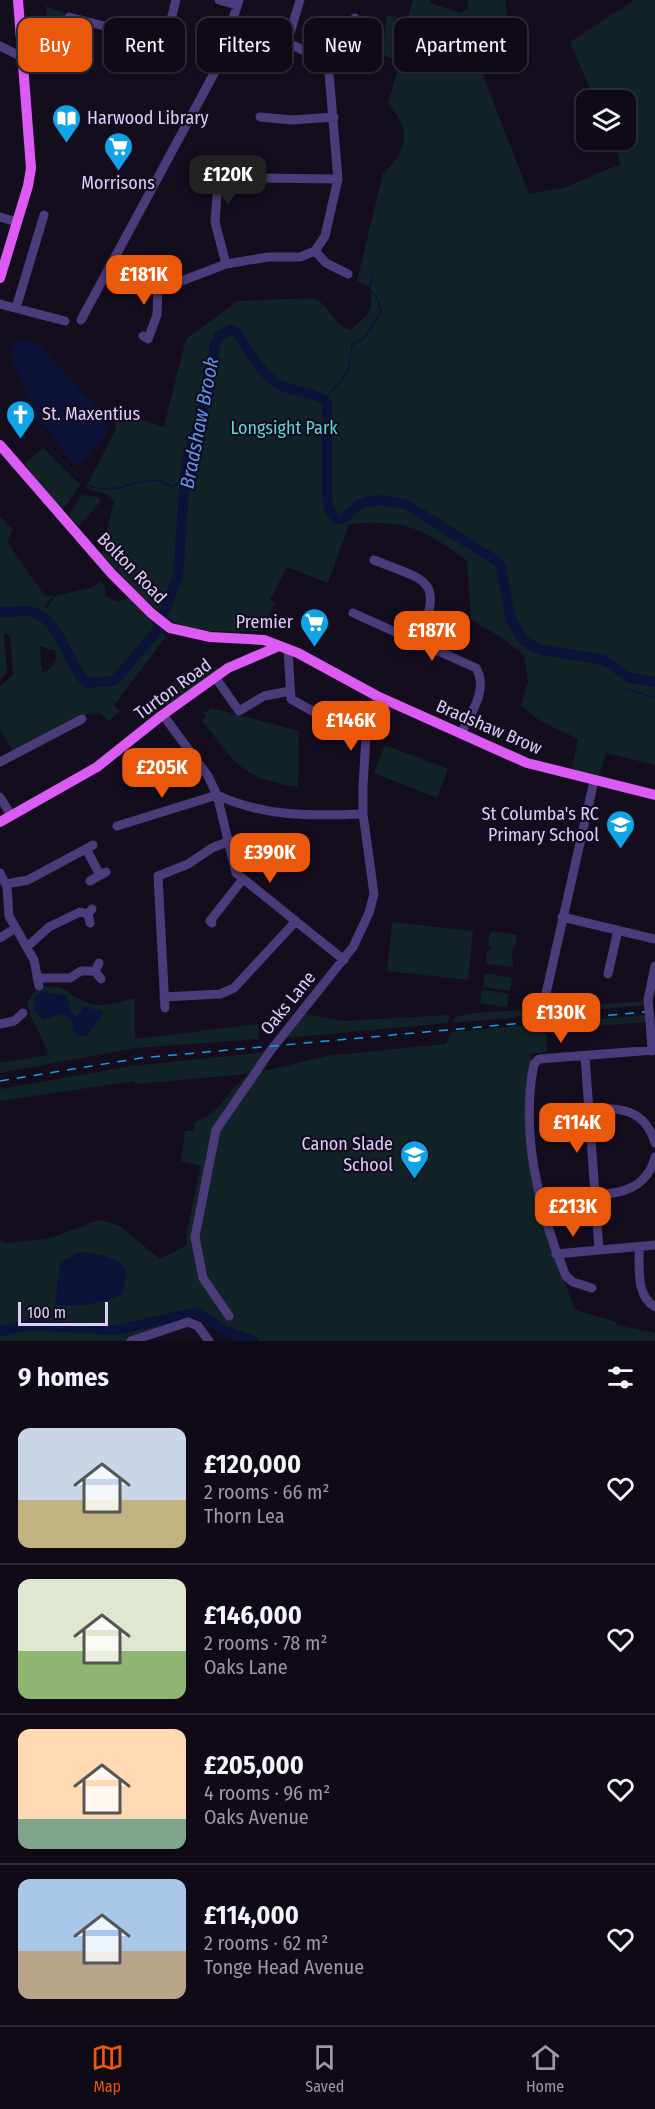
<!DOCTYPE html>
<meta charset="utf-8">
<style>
body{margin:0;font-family:"Fira Sans Condensed",sans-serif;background:#1d1823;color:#f1f3f6;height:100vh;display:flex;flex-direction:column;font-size:22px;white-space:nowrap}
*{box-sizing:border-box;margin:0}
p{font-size:20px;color:#9b9aa1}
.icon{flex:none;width:33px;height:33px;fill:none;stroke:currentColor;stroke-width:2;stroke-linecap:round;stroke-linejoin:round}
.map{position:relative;height:1341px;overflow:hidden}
.details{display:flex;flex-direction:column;background:#0f0a16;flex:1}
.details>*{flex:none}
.banner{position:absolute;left:18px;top:18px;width:620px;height:54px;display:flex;gap:12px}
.buttons{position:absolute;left:576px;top:90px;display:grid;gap:12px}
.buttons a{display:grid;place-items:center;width:60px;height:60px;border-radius:12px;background:#0f0a16;box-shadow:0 2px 4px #0004,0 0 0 2px #2f2b35;font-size:30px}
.scale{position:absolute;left:18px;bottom:15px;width:90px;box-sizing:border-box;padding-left:6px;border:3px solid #dccdfc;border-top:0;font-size:16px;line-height:21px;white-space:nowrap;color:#dccdfc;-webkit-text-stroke:4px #140d1e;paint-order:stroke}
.price{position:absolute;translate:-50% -51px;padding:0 14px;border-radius:12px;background:#ea580c;color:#fff;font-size:20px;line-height:39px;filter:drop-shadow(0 2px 3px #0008)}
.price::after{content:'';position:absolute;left:50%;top:36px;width:18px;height:14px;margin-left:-9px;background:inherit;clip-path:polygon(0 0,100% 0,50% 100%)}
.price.current{background:#222;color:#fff}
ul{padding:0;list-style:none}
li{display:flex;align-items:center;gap:18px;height:150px;padding:0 18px}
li+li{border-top:2px solid #2f2b35}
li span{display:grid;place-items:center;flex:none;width:168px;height:120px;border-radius:12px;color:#555}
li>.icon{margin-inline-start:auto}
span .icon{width:72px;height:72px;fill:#fffc;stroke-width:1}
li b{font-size:26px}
h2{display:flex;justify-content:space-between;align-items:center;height:72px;padding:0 18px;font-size:26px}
.pill{padding:0 21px;border-radius:12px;background:#0f0a16;box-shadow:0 2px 4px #0004,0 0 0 2px #2f2b35;font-size:21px;line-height:54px}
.pill.current{background:#ea580c;color:#fff}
.tab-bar{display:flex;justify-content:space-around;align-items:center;height:84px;border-top:2px solid #2f2b35;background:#0f0a16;font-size:16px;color:#9b9aa1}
.tab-bar a{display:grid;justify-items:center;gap:3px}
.tab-bar .current{color:#ea580c}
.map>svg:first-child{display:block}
</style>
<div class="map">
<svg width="655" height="1341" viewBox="0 0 655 1341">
<rect width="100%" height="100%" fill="#140d1e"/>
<path fill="#112327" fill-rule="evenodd" d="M413,0H430V3L461,13L468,9V0H505L508,21L494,26L465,29L529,194L563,188L621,164L612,140H626V100H595L570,42L634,0H655V765L606,753L599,776L572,769L578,739L540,721L521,706L528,681L524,655L499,636L471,620L467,561C423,528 405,519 349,524L328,583L287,567L270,600L275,603L261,631C239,631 213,633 191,628C155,619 127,580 102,554L114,500C101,488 95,494 86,487L116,429L115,420L119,413L164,427L186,339L238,301L314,298C329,305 334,325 350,330C368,315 374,312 370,287L357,281L383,173C398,162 411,138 400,120C397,115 392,109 388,104L400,61L382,55L387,15L407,20Z
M46,6L65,13L57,39L48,36Z
M43,448L80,485L62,511L24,464Z
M81,495L97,497L101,501L79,526L69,515Z
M0,517L13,529L7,542L45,596L54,595L44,607L47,608L55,596L91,588L100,581L105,586L106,597L117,602L129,598L166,637L114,705L120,711L109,721L100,713L81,716L13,751L0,729V687L13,674L10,636L4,633L7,673L0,680ZM40,646L55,651L56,660L50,669L42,673Z
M216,667L220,670L168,707L160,696L169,684Z
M212,708L299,731L298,787C242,779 234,763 202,720L206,717L204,713Z
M385,745L448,769L437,798L374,773Z
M392,922L473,931L468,980L387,971Z
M493,931L517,935L515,949H512L513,967L486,964L487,951H490L491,946H488L490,932Z
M485,973L512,978L510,991L483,987Z
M44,986C71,987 62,991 83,1001C100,1009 117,1003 135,998V1039L258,1024L259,1039L135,1048L0,1073V1063L48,1055C43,1035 30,1022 27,1003L35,991Z
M482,989L509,994L507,1007L480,1003Z
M646,1001V1005L453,1023L455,1017L475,1013Z
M306,1014L343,1021L450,1015L448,1023L285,1038Z
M647,1015L648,1022L546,1030L547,1052L531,1054L528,1113L557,1262L575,1310L616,1322V1325L655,1333V1341H256L249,1339L252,1341H235L234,1334L196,1313L182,1316L165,1330L131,1341H0V1332L10,1329L0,1330V1240L5,1243L51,1238L99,1220L120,1226L160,1259L186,1246L187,1230L201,1166L181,1161L185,1131H195L194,1122C214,1116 218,1107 231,1091C235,1085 242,1082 248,1074L135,1084L134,1081L0,1101V1089L132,1066L267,1052L257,1073L326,1056L446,1044L451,1032Z"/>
<path fill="#0c1339" d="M19,340L38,344L104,415L108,432L79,464L70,461L53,434L38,421L11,356L13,346Z
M42,992L66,995L71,1011L77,1017L84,1006L103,1012C98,1025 92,1026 88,1036L75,1035L72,1021L63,1014L43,1020L35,1011L34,997Z
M79,1252C96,1254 116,1255 127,1270L123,1294C105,1303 75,1308 55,1305L60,1263Z"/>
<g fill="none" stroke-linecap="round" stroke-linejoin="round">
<path stroke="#0c1339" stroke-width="1.5" d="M0,374L27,401L50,449L79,478
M324,400L348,372L352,345L365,337L381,312L378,300L370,289L372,275
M86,484C113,498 133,478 159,481C163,481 168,485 172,487L185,481
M627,689L655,698"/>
<path stroke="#0c1339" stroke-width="10" d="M0,612C11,613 23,609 33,612C61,620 69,668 87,683L114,681L157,631L178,576L186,462L202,413L215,345L219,336L231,330L237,333C248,349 259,370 275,382C290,393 317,390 327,404V497L329,509L336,519C347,520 350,510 359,505C372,497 393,501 407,505L497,561L501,568L511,620L524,641L541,650L604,660L630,678L655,682
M0,1331L29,1325L118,1330L196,1312L225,1331L254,1341"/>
<path stroke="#4b3b7a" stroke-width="9" d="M219,0L237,5
M69,17L155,39C170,35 172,14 176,0
M287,43L300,0
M0,46L20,56
M328,70L343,58L355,18
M260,117L292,120L334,117
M215,170L219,171L215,222L226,264
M255,178L338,179
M0,217L17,222
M315,251L326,263L348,274
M109,267L145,286L163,288L226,264L268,257H300L315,251L325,236L338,179L329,73C316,46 259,34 232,27
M0,304L65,321
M16,308L44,215
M81,320L217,68L239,0
M143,336L148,339L157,315L158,289
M374,560C430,582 443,579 419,641
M353,613L476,668C489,690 470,714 461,734
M288,649L291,699L330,721
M215,677L239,711L264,696L290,691
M163,715L208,776L217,795C264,817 312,816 363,814
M0,762L82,719
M0,797L11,815
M117,826L217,795L236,873L344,960
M86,849L100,875
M0,873L7,887L9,916L34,960L39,986
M90,881L106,872
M6,884L28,880L93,845
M562,917L655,939
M90,923L88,914L92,909
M212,923L210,921L243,879
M0,938L14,929
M28,946L49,927L80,912L88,914
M99,963L95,971L101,979
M608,974L618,930
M37,978H70L81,971H95
M164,997L220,994L234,988L296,921
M545,998L594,781
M648,1000L655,966
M165,1008L158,876L188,864L212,848L227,842
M650,1021L652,1051
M0,1024L14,1021L23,1013
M585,1056L599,1250
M587,1109C618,1107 645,1108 655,1143
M594,1195C622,1194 647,1188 655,1157
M639,1247C640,1267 635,1295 655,1307
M556,1254L655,1245
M592,1288L573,1282L566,1276C539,1212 520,1133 534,1064L539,1059L655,1050
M229,1316L203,1278L195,1237L216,1130L271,1050L353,947L369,913L374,894L363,814V785L366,737L377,696
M131,1341L188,1322L198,1326L209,1341"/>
<path stroke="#dc5bf5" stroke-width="10" d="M0,278L28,186L31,168L18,0
M0,445L111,573L151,613L170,628L210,637L264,640L298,653L377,696L527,763L655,795
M0,822L97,767L161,716L228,668L277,647"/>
<path stroke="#0ea4e7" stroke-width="1.5" stroke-dasharray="9 8" stroke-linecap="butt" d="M0,1081L141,1058L655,1011"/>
<path stroke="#4b3b7a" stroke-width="9" d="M648,1000L650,1021"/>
</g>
<defs>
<symbol id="library-pin" viewBox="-11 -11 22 30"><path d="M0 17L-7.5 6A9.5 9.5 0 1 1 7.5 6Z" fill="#0ea4e7" stroke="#140d1e"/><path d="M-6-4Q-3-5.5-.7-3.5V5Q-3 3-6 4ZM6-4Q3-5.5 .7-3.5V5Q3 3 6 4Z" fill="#fff"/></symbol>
<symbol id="supermarket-pin" viewBox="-11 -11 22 30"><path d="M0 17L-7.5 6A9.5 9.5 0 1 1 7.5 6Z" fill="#0ea4e7" stroke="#140d1e"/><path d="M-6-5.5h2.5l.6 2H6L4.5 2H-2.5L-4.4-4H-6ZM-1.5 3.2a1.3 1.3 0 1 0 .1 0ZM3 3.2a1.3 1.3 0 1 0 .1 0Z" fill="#fff"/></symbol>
<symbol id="church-pin" viewBox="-11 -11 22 30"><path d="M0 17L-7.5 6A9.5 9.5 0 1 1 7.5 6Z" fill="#0ea4e7" stroke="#140d1e"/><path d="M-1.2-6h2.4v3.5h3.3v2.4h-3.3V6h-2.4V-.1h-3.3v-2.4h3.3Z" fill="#fff"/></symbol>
<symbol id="school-pin" viewBox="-11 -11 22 30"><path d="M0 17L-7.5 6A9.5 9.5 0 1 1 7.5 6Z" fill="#0ea4e7" stroke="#140d1e"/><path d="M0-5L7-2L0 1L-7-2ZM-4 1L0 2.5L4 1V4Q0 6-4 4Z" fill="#fff"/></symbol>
</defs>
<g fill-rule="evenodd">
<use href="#library-pin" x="50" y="102" width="33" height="45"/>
<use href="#supermarket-pin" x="102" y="130" width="33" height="45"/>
<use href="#church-pin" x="4" y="398" width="33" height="45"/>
<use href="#supermarket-pin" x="298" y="606" width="33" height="45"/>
<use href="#school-pin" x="604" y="808" width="33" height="45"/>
<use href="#school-pin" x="398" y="1138" width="33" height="45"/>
</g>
<g text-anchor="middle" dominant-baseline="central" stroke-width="4.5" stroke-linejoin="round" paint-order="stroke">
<g font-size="18" fill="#dccdfc" stroke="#140d1e" text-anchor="end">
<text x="87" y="118" text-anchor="start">Harwood Library</text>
<text x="118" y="183" text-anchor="middle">Morrisons</text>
<text x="42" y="414" text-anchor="start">St. Maxentius</text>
<text x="293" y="622">Premier</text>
<text x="599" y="814">St Columba's RC<tspan x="599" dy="21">Primary School</tspan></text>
<text x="393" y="1144">Canon Slade<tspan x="393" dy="21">School</tspan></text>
</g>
<g font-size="18" fill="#5ed7d2" stroke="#140d1e">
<text x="284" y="428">Longsight Park</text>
</g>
<g font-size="18" fill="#dccdfc" stroke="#140d1e">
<text transform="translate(132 568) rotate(46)">Bolton Road</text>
<text transform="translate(173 689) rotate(-36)">Turton Road</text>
<text transform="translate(489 727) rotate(23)">Bradshaw Brow</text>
<text transform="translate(288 1003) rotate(-51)">Oaks Lane</text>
</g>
<g font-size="20" font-style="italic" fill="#6292f6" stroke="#140d1e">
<text transform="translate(199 423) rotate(-79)">Bradshaw Brook</text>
</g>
</g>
</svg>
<div class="buttons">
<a><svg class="icon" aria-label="layers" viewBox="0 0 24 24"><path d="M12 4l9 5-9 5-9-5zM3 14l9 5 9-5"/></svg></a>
</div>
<div class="scale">100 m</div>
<b class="price current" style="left:228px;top:206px">£120K</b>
<b class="price" style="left:144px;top:306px">£181K</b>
<b class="price" style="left:432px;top:662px">£187K</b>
<b class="price" style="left:351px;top:752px">£146K</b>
<b class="price" style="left:162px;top:799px">£205K</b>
<b class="price" style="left:270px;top:884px">£390K</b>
<b class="price" style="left:561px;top:1044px">£130K</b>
<b class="price" style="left:577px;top:1154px">£114K</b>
<b class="price" style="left:573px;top:1238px">£213K</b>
<div class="banner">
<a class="pill current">Buy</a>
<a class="pill">Rent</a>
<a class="pill">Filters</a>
<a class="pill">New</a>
<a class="pill">Apartment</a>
</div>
</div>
<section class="details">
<h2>9 homes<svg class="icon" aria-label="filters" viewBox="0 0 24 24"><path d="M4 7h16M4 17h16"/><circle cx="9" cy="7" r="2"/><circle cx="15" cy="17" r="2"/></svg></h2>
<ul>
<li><span style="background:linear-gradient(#c9d6e8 60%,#c2b280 0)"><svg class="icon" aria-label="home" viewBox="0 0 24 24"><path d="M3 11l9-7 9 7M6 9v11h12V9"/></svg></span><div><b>£120,000</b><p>2 rooms · 66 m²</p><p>Thorn Lea</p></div><svg class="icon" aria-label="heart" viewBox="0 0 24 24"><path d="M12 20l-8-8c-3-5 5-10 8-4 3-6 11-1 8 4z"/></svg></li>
<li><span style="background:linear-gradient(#dfe7d0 60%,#8fb573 0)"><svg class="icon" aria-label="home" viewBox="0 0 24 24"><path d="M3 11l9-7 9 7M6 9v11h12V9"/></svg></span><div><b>£146,000</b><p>2 rooms · 78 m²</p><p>Oaks Lane</p></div><svg class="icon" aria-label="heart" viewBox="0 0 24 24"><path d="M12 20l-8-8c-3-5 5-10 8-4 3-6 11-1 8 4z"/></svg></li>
<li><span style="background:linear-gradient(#ffd9b3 75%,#7fa58c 0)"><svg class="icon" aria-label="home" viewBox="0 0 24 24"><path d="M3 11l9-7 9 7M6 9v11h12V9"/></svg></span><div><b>£205,000</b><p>4 rooms · 96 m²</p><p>Oaks Avenue</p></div><svg class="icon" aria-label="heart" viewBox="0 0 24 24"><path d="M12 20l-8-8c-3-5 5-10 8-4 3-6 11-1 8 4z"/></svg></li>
<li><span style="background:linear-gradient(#a9c7e8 60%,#b9a48a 0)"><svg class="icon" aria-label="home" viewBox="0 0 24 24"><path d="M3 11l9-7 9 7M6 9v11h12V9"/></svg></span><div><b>£114,000</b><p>2 rooms · 62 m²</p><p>Tonge Head Avenue</p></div><svg class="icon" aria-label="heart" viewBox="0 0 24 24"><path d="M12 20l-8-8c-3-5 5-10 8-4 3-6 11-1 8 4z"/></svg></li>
</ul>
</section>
<nav class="tab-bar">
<a class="current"><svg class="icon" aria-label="map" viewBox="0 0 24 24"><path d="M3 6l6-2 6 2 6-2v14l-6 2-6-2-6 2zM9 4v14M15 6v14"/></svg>Map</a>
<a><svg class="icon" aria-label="saved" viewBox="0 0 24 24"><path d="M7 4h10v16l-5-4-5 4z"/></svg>Saved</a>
<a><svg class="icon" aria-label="home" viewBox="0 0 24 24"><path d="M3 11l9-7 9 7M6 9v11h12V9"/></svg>Home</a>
</nav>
